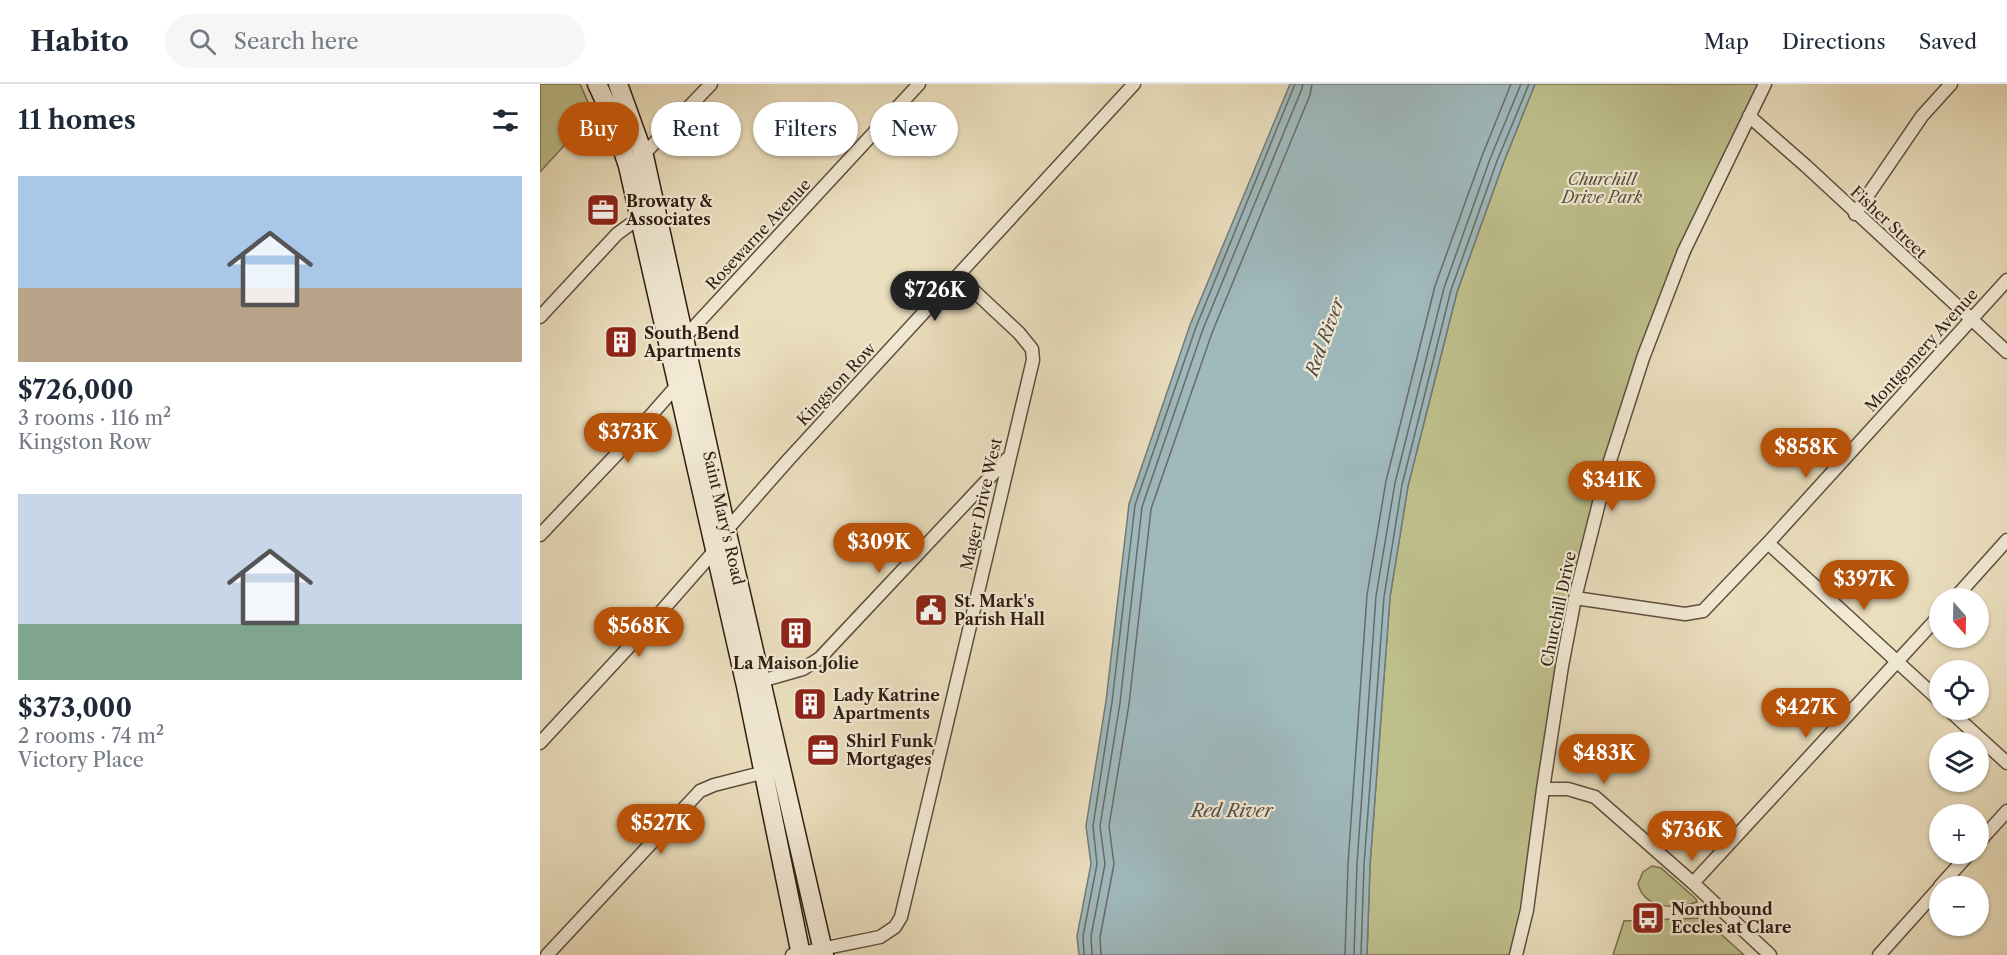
<!DOCTYPE html>
<meta charset="utf-8">
<style>
body{margin:0;font-family:"Libre Caslon Text",serif;background:#f6f6f7;color:#1f2937;height:100vh;display:flex;flex-direction:column;font-size:22px;white-space:nowrap}
*{box-sizing:border-box;margin:0}
p{font-size:20px;color:#747a83}
.icon{flex:none;width:33px;height:33px;fill:none;stroke:currentColor;stroke-width:2;stroke-linecap:round;stroke-linejoin:round}
.map{position:relative;flex:1;overflow:hidden}
.sheet{display:flex;flex-direction:column;background:#fff;width:540px}
.sheet>*{flex:none}
.banner{position:absolute;left:18px;top:18px;width:570px;height:54px;display:flex;gap:12px}
.needle{width:39px;rotate:160deg}
.buttons{position:absolute;left:1389px;top:504px;display:grid;gap:12px}
.buttons a{display:grid;place-items:center;width:60px;height:60px;border-radius:50%;background:#fff;box-shadow:0 2px 4px #0004;font-size:30px}
.price{position:absolute;translate:-50% -51px;padding:0 14px;border-radius:21px;background:#b45309;color:#fff;font-size:20px;line-height:39px;filter:drop-shadow(0 2px 3px #0008)}
.price::after{content:'';position:absolute;left:50%;top:36px;width:18px;height:14px;margin-left:-9px;background:inherit;clip-path:polygon(0 0,100% 0,50% 100%)}
.price.current{background:#222;color:#fff}
ul{padding:0;list-style:none}
li{display:grid;align-content:center;gap:12px;height:318px;padding:0 18px}
li span{display:grid;place-items:center;height:186px;border-radius:0px;color:#555}
li>.icon{margin-inline-start:auto}
span .icon{width:108px;height:108px;fill:#fffc;stroke-width:1}
li b{font-size:26px}
h2{display:flex;justify-content:space-between;align-items:center;height:72px;padding:0 18px;font-size:26px}
.chip{padding:0 21px;border-radius:27px;background:#fff;box-shadow:0 2px 4px #0004;font-size:21px;line-height:54px}
.chip.current{background:#b45309;color:#fff}
header{display:flex;align-items:center;gap:36px;box-sizing:border-box;height:84px;padding:0 30px;background:#fff;border-bottom:2px solid #e0e1e3}
header strong{font-size:28px}
nav{display:flex;gap:33px;margin-inline-start:auto;font-size:21px}
.search{width:420px;height:54px;background:#f6f6f7;display:flex;align-items:center;gap:15px;box-sizing:border-box;padding:0 21px;border-radius:33px;color:#747a83;font-size:22px}
main{display:flex;flex:1;min-height:0}
.map>svg:first-child{display:block}
</style>
<header>
<strong>Habito</strong>
<div class="search"><svg class="icon" aria-label="search" viewBox="0 0 24 24"><circle cx="10" cy="10" r="6"/><path d="M15 15l6 6"/></svg>Search here</div>
<nav><a>Map</a><a>Directions</a><a>Saved</a></nav>
</header>
<main>
<section class="sheet">
<h2>11 homes<svg class="icon" aria-label="filters" viewBox="0 0 24 24"><path d="M4 7h16M4 17h16"/><circle cx="9" cy="7" r="2"/><circle cx="15" cy="17" r="2"/></svg></h2>
<ul>
<li><span style="background:linear-gradient(#a9c7e8 60%,#b9a48a 0)"><svg class="icon" aria-label="home" viewBox="0 0 24 24"><path d="M3 11l9-7 9 7M6 9v11h12V9"/></svg></span><div><b>$726,000</b><p>3 rooms · 116 m²</p><p>Kingston Row</p></div></li>
<li><span style="background:linear-gradient(#c9d6e8 70%,#7fa58c 0)"><svg class="icon" aria-label="home" viewBox="0 0 24 24"><path d="M3 11l9-7 9 7M6 9v11h12V9"/></svg></span><div><b>$373,000</b><p>2 rooms · 74 m²</p><p>Victory Place</p></div></li>
</ul>
</section>
<div class="map">
<svg width="1467" height="871" viewBox="0 0 1467 871">
<rect width="100%" height="100%" fill="#ebdfbe"/>
<filter id="stains"><feTurbulence type="fractalNoise" baseFrequency=".00333" numOctaves="4"/><feColorMatrix values="0 0 0 0 .2 0 0 0 0 .09 0 0 0 0 .02 0 0 0 .5 -.17"/></filter>
<radialGradient id="worn" r=".72"><stop offset=".6" stop-color="#630" stop-opacity="0"/><stop offset="1" stop-color="#630" stop-opacity=".3"/></radialGradient>
<path fill="#bec08c" stroke="#786e50" stroke-width="1.5" d="M0,0H40L53,30L0,88Z
M995,0H1225L1144,167L1054,436L976,871H827L830,781L850,513L868,402L917,208L963,80Z
M1112,782L1121,784L1156,815L1157,818C1136,825 1105,826 1098,800L1103,788Z
M1163,834L1204,871H1073L1084,837Z"/>
<path fill="#9fb9bd" stroke="#737b79" stroke-width="1.5" d="M750,0H995L963,80L917,208L868,402L850,513L830,781L827,871H539L537,852L551,780L546,742L566,617L589,420L650,241Z"/>
<g fill="none" stroke-linecap="round" stroke-linejoin="round">
<path stroke="#686b68" stroke-width="1.5" d="M544,871L543,852L557,780L553,742L572,618L595,421L656,243L755,0
M552,871L551,852L565,780L560,742L580,619L602,423L663,245L761,7L763,0
M561,871L560,853L574,780L569,742L589,620L611,425L672,249L770,11L772,0
M805,871L808,780L827,511L846,397L895,202L942,72L971,0
M814,871L817,780L836,512L855,399L904,204L950,75L981,0
M821,871L824,781L844,513L862,401L911,206L957,77L989,0"/>
<defs>
<path id="minor" d="M1209,32L1266,82L1467,268
M99,75L171,0
M1315,130L1382,32L1411,0
M0,233L77,150L103,131
M141,257L379,0
M184,449L249,375L594,0
M0,451L76,371L141,297
M1228,459L1400,617
M1035,514L1145,530L1163,527L1228,459L1467,196
M1415,514L1467,456
M214,599L263,585L280,574L468,374
M1409,626L1467,679
M0,659L112,538L177,464
M1003,705H1028L1055,713L1153,799L1230,871
M1438,759L1467,727
M1153,799L1400,531
M1400,802L1429,770
M7,871L160,707L174,701L229,687
M252,871L340,853L355,843L361,833L493,276L492,265L479,249L418,192
M976,871L987,826L1003,705L1022,582L1035,514L1068,383L1103,274L1144,167L1225,0
M1339,871L1400,803"/>
<path id="secondary" d="M57,0L71,30L88,82L206,602L261,871
M78,0L104,72L186,445L284,871"/>
</defs>
<use href="#minor" stroke="#604e3e" stroke-width="15"/>
<use href="#secondary" stroke="#311d14" stroke-width="21"/>
<use href="#minor" stroke="#f2ead5" stroke-width="12"/>
<use href="#secondary" stroke="#f2ead5" stroke-width="18"/>
</g>
<defs>
<symbol id="office-square" viewBox="-11 -11 22 22"><rect x="-9" y="-9" width="18" height="18" rx="4" fill="#8f2418" stroke="#f2ead5"/><path d="M-6-3h4V-5.5h4V-3h4V5H-6ZM-1-4.5V-3h2v-1.5ZM-6 0V1H6V0Z" fill="#fff"/></symbol>
<symbol id="building-square" viewBox="-11 -11 22 22"><rect x="-9" y="-9" width="18" height="18" rx="4" fill="#8f2418" stroke="#f2ead5"/><path d="M-4-6H4V6H1V3H-1V6H-4ZM-2.5-4.3h1.7v1.8h-1.7ZM.8-4.3h1.7v1.8H.8ZM-2.5-1h1.7V.8h-1.7ZM.8-1h1.7V.8H.8Z" fill="#fff"/></symbol>
<symbol id="civic-square" viewBox="-11 -11 22 22"><rect x="-9" y="-9" width="18" height="18" rx="4" fill="#8f2418" stroke="#f2ead5"/><path d="M-.6-6.5H3V-4.5H.6V-3L4-1V1h2V6H-6V1h2V-1L-.6-3ZM-1.2 2.5V6h2.4V2.5Z" fill="#fff"/></symbol>
<symbol id="bus-square" viewBox="-11 -11 22 22"><rect x="-9" y="-9" width="18" height="18" rx="4" fill="#8f2418" stroke="#f2ead5"/><path d="M-5-6H5V4H4V6H2V4H-2V6H-4V4H-5ZM-3.5-4V0h7V-4ZM-3.5 1.2v1.5H-2V1.2ZM2 1.2v1.5H3.5V1.2Z" fill="#fff"/></symbol>
</defs>
<g fill-rule="evenodd">
<use href="#office-square" x="44" y="107" width="38" height="38"/>
<use href="#building-square" x="62" y="239" width="38" height="38"/>
<use href="#civic-square" x="372" y="507" width="38" height="38"/>
<use href="#building-square" x="237" y="530" width="38" height="38"/>
<use href="#building-square" x="251" y="601" width="38" height="38"/>
<use href="#office-square" x="264" y="647" width="38" height="38"/>
<use href="#bus-square" x="1089" y="815" width="38" height="38"/>
</g>
<g text-anchor="middle" dominant-baseline="central" stroke-width="4.5" stroke-linejoin="round" paint-order="stroke">
<g font-size="16" font-style="italic" fill="#5b4e38" stroke="#f2ead5">
<text x="1062" y="95">Churchill<tspan x="1062" dy="18">Drive Park</tspan></text>
</g>
<g font-size="16" font-weight="bold" fill="#311d14" stroke="#f2ead5" text-anchor="start">
<text x="86" y="117">Browaty &amp;<tspan x="86" dy="18">Associates</tspan></text>
<text x="104" y="249">South Bend<tspan x="104" dy="18">Apartments</tspan></text>
<text x="414" y="517">St. Mark's<tspan x="414" dy="18">Parish Hall</tspan></text>
<text x="256" y="579" text-anchor="middle">La Maison Jolie</text>
<text x="293" y="611">Lady Katrine<tspan x="293" dy="18">Apartments</tspan></text>
<text x="306" y="657">Shirl Funk<tspan x="306" dy="18">Mortgages</tspan></text>
<text x="1131" y="825">Northbound<tspan x="1131" dy="18">Eccles at Clare</tspan></text>
</g>
<g font-size="16" fill="#311d14" stroke="#f2ead5">
<text transform="translate(1349 138) rotate(43)">Fisher Street</text>
<text transform="translate(218 150) rotate(-47)">Rosewarne Avenue</text>
<text transform="translate(1381 266) rotate(-48)">Montgomery Avenue</text>
<text transform="translate(296 300) rotate(-47)">Kingston Row</text>
<text transform="translate(441 420) rotate(-77)">Mager Drive West</text>
<text transform="translate(184 434) rotate(77)">Saint Mary's Road</text>
<text transform="translate(1018 525) rotate(-78)">Churchill Drive</text>
</g>
<g font-size="18" font-style="italic" fill="#524c47" stroke="#f2ead5">
<text transform="translate(785 253) rotate(-70)">Red River</text>
<text x="692" y="727">Red River</text>
</g>
</g>
<rect width="100%" height="100%" filter="url(#stains)"/>
<rect width="100%" height="100%" fill="url(#worn)"/>
</svg>
<div class="buttons">
<a><svg class="needle" viewBox="-14 -14 28 28"><path d="M0-13l5 13h-10z" fill="#e53935"/><path d="M0 13l5-13h-10z" fill="#747a83"/></svg></a>
<a><svg class="icon" aria-label="locate" viewBox="0 0 24 24"><circle cx="12" cy="12" r="6"/><path d="M12 2v4M12 18v4M2 12h4M18 12h4"/></svg></a>
<a><svg class="icon" aria-label="layers" viewBox="0 0 24 24"><path d="M12 4l9 5-9 5-9-5zM3 14l9 5 9-5"/></svg></a>
<a>+</a>
<a>−</a>
</div>
<b class="price current" style="left:395px;top:238px">$726K</b>
<b class="price" style="left:88px;top:380px">$373K</b>
<b class="price" style="left:1266px;top:395px">$858K</b>
<b class="price" style="left:1072px;top:428px">$341K</b>
<b class="price" style="left:339px;top:490px">$309K</b>
<b class="price" style="left:1324px;top:527px">$397K</b>
<b class="price" style="left:99px;top:574px">$568K</b>
<b class="price" style="left:1266px;top:655px">$427K</b>
<b class="price" style="left:1064px;top:701px">$483K</b>
<b class="price" style="left:121px;top:771px">$527K</b>
<b class="price" style="left:1152px;top:778px">$736K</b>
<div class="banner">
<a class="chip current">Buy</a>
<a class="chip">Rent</a>
<a class="chip">Filters</a>
<a class="chip">New</a>
</div>
</div>
</main>
